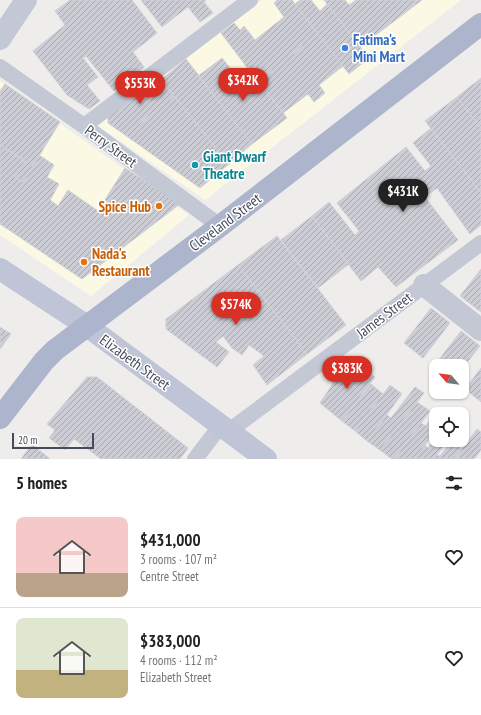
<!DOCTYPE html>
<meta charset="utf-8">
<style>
body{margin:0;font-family:"PT Sans Narrow",sans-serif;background:#f6f6f6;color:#222;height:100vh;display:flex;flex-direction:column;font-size:15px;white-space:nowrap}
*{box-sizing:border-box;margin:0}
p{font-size:13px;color:#767676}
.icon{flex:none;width:22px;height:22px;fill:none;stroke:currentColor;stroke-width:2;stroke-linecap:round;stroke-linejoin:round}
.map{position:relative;height:459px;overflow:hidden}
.details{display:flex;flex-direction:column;background:#fff;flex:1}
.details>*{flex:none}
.needle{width:26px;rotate:298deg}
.tools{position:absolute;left:429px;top:359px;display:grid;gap:8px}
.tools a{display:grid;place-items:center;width:40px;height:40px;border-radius:8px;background:#fff;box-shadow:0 1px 3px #0004;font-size:20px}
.scale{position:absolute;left:12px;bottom:10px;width:82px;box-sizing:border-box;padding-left:4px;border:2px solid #454b59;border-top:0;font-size:11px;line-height:14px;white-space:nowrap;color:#454b59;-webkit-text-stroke:3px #fff;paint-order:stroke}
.price{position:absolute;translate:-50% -34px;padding:0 9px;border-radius:14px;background:#d93025;color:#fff;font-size:13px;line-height:26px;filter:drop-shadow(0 1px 2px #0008)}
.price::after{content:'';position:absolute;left:50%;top:24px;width:12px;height:9px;margin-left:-6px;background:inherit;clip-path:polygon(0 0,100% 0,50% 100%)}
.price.on{background:#222;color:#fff}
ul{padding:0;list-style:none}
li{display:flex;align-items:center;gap:12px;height:100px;padding:0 16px}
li+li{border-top:1px solid #e0e0e0}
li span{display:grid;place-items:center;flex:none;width:112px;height:80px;border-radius:8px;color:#555}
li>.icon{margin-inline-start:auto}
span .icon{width:48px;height:48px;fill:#fffc;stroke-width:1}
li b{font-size:17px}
h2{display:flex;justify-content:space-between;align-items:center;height:48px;padding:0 16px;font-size:17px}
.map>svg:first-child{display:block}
</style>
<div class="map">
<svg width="481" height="459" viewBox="0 0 481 459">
<defs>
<pattern id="building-hatch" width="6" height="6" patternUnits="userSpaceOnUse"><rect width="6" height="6" fill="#cccdd4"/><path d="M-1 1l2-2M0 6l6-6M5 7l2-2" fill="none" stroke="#a7a8af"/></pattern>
</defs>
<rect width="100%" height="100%" fill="#efedec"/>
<path fill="#fbf9e4" d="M262,0H461L205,200L97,125Z
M0,81L189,215L91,296L0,235Z"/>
<path fill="url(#building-hatch)" stroke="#d0d1d8" d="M70,0H132L157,33L133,52L144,67L114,91L86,56L83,58L98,77L87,85L100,101L89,109L67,95L33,51L65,25L55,11Z
M141,0H206L204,2L213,13L200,22L188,7L162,27Z
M277,0H292L318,34L258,82L221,33L234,23L240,30L244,26L255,40L284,17L274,3Z
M300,0H311L320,11L327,4L369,58L349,74L295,4Z
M324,0H345L349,5L356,0H422L360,47Z
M318,34L343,66L319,85L325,93L314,102L308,94L283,113L258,82Z
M222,58L252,95L263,87L287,118L252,144L198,76Z
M186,59L252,144L229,164L161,80Z
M157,74L174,96L125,135L108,123V113Z
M481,78V128L457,97Z
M5,84L60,122L23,182L15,177L25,161L0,145V91Z
M174,96L229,164L200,188L125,135Z
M457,97L481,128V193L425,121Z
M431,128L481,193V225L470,234L437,188L425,197L458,240L396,287L378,267L361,281L312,216L329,202L355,235L359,231L337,203L406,147L425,171L431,166L413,143Z
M0,145L25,161L15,177L23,182L39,155L54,165L47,177L59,184L50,200L58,206L68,190L98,211L125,168L180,204L82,279L0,224Z
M312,216L349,264L318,288L281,240Z
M277,236L346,325L307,354L238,265Z
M238,265L307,354L267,385L253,365L264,356L249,345L242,355L232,348L223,336L216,342L229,352L217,367L166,329V319Z
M481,269V312L460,296Z
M431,308L450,323L423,358L404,343Z
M0,327L11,334L0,349Z
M461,331L480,346L462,369V366H436V368L434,366Z
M355,362L375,377L342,421L320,403L340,373Z
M481,368V402L465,389Z
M87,377H97L188,448L180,459H101L74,439L65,450L49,438L55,430L47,424Z
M371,384L383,394L355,431L342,421Z
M390,385L402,394L367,441L355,431Z
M415,387L424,393L380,450L367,441L387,415L391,418Z
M417,402L430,411L394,459H392L380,450Z
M433,417L436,419V431L414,459H394L421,423L426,426Z
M477,429L481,432V450L474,459H454Z
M436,437V440H448L434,459H414L425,445L428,448Z
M452,441L462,449L454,459H434L437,455L440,456Z
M32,444L50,459H21Z"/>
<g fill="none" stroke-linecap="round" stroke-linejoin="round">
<path stroke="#c3c8d4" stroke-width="16" d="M0,67L84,126L220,226
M84,126L250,0
M229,431L481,243
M195,459L221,425"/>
<path stroke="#c3c8d4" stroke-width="22" d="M0,39L26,0
M424,285L481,330"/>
<path stroke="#bfc5d6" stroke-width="22" d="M0,269L87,326L266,459"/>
<path stroke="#acb5cc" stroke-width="22" d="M0,418L44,361L55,350L220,226L481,24"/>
</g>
<circle fill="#3f7fe0" stroke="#fff" stroke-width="1.5" cx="345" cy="48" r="4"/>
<circle fill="#0f9aa8" stroke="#fff" stroke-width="1.5" cx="195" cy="165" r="4"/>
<g fill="#e8710a" stroke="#fff" stroke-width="1.5">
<circle cx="159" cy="206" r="4"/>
<circle cx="84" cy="262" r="4"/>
</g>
<g text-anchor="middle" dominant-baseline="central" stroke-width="3" stroke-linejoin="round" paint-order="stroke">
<g font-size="15" font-weight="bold" fill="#366cbe" stroke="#fff" text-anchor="start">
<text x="353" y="39">Fatima's<tspan x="353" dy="17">Mini Mart</tspan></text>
</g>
<g font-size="15" fill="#454b59" stroke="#fff">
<text transform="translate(111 146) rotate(36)">Perry Street</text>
<text transform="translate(225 222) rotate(-37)">Cleveland Street</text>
<text transform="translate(384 315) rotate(-37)">James Street</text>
<text transform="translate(135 362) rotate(36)">Elizabeth Street</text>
</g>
<g font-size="15" font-weight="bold" fill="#0d838f" stroke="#fff" text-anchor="start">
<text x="203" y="156">Giant Dwarf<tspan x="203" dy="17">Theatre</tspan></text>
</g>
<g font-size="15" font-weight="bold" fill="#c56008" stroke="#fff" text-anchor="end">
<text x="151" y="206">Spice Hub</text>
<text x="92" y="253" text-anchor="start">Nada's<tspan x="92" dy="17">Restaurant</tspan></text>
</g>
</g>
</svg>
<div class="tools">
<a><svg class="needle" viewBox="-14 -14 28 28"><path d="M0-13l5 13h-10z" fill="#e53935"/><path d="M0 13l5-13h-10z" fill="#767676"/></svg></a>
<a><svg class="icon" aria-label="locate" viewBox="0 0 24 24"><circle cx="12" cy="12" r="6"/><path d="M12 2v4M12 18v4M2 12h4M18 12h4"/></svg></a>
</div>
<div class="scale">20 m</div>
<b class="price" style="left:243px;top:102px">$342K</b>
<b class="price" style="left:140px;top:105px">$553K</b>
<b class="price on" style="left:403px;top:213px">$431K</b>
<b class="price" style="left:236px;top:326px">$574K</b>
<b class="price" style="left:347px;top:390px">$383K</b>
</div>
<section class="details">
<h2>5 homes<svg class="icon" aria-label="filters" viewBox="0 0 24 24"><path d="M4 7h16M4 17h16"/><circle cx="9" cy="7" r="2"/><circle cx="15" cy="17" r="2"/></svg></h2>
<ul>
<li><span style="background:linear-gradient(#f6c9c9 70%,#b9a48a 0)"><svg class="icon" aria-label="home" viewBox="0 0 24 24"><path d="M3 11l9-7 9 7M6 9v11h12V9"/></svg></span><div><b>$431,000</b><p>3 rooms · 107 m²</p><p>Centre Street</p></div><svg class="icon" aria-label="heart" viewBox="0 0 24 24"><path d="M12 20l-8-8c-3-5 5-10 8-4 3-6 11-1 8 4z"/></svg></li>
<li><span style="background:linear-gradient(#dfe7d0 65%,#c2b280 0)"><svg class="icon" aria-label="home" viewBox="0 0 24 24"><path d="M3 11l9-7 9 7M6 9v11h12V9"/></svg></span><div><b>$383,000</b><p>4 rooms · 112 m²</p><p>Elizabeth Street</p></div><svg class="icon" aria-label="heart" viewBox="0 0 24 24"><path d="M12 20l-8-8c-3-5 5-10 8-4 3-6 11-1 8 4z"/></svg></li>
</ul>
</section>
